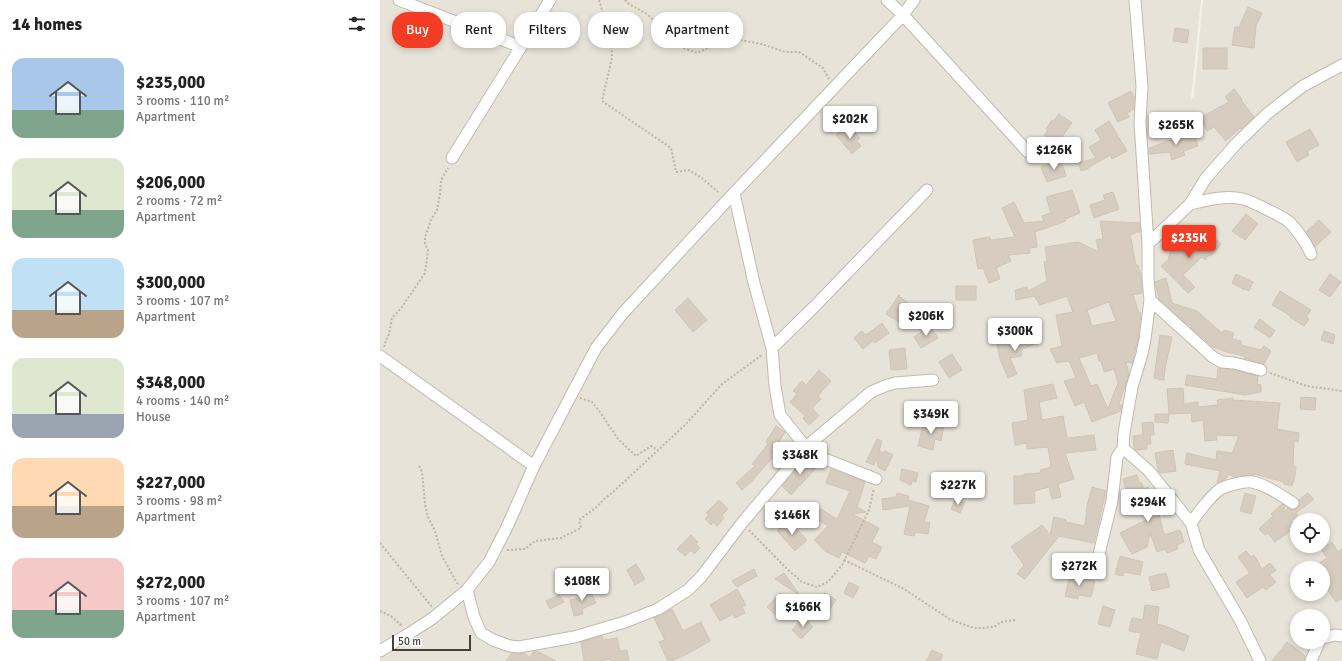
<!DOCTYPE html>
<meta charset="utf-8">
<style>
body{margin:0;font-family:Signika,sans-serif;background:#f6f6f6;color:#222;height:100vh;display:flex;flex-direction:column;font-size:15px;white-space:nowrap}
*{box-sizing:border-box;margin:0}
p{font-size:13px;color:#767676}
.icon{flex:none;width:22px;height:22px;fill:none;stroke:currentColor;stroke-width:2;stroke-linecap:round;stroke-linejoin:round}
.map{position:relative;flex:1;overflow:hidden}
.panel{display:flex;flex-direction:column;background:#fff;width:380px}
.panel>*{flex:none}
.top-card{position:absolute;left:12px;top:12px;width:380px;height:36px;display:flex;gap:8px}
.controls{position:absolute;left:910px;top:513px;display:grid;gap:8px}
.controls a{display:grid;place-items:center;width:40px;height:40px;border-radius:50%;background:#fff;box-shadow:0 2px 6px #0003;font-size:20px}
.scale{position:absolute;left:12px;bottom:10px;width:79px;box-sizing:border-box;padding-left:4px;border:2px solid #484238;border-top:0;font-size:11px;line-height:14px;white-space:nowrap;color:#484238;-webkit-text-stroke:3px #fff;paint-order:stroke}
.price{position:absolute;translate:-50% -34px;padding:0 9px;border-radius:4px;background:#fff;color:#222;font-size:13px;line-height:26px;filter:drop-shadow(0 1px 2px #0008)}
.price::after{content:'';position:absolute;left:50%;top:24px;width:12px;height:9px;margin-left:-6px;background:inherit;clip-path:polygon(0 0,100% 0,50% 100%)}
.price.current{background:#f23d24;color:#fff}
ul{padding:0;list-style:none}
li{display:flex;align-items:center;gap:12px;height:100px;padding:0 12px}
li span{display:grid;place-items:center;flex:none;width:112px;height:80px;border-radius:12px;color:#555}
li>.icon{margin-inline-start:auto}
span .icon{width:48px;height:48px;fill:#fffc;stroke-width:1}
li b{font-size:17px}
h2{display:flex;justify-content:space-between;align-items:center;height:48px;padding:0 12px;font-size:17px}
.pill{padding:0 14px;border-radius:16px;background:#fff;box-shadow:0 2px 6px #0003;font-size:14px;line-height:36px}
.pill.current{background:#f23d24;color:#fff}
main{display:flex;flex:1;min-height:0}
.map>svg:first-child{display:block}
</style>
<main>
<section class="panel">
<h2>14 homes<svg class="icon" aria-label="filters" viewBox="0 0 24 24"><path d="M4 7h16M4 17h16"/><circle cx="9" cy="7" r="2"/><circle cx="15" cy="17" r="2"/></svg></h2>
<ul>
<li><span style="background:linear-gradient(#a9c7e8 65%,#7fa58c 0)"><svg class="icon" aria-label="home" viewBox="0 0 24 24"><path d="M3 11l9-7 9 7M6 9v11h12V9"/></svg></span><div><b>$235,000</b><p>3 rooms · 110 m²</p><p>Apartment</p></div></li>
<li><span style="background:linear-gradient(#dfe7d0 65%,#7fa58c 0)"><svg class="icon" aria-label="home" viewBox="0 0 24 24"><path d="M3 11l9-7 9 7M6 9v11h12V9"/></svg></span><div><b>$206,000</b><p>2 rooms · 72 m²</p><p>Apartment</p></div></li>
<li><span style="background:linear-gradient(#bfe0f5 65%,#b9a48a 0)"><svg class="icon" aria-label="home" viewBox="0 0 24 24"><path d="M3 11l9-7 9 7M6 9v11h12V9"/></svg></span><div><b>$300,000</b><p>3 rooms · 107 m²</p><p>Apartment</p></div></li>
<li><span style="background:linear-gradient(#dfe7d0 70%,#9aa5b1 0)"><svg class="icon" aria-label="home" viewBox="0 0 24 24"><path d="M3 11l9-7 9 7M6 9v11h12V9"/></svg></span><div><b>$348,000</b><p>4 rooms · 140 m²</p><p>House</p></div></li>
<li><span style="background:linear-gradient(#ffd9b3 60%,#b9a48a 0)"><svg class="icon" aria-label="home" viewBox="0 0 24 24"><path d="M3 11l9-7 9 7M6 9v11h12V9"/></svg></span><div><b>$227,000</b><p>3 rooms · 98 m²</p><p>Apartment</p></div></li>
<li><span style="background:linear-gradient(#f6c9c9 65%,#7fa58c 0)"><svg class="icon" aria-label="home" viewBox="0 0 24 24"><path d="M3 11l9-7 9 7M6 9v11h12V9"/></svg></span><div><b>$272,000</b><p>3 rooms · 107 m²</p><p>Apartment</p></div></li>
</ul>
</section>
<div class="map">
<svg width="962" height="661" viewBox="0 0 962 661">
<rect width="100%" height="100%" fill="#f4f1ea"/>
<path fill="#e8e3d9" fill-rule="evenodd" d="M0,0H821L811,99L814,96L823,0H962V661H0ZM917,520H943V546H917ZM917,568H943V594H917ZM917,616H943V642H917Z"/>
<path fill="#d6cdc0" stroke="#d0c4b3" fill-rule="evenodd" d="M868,7L882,13L876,26L874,48L852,45L855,27H859Z
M795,28L809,30L807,43L793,41Z
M823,48H847V69H823Z
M854,89L862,99L861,100L874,117L861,129L860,128L846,141L834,127L827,131L820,118L849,102L845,97Z
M751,91L754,97V109L747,113L749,117L738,122L728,103Z
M679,114L692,123L677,144L664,135L668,130L666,129L672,120L673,122Z
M729,121L747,151L732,159L730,155L708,168V169L701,171L698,163L716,158L709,147L721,140L715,130Z
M465,128L469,133L473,130L480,138L477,141L481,146L472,154L456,135Z
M930,129L939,145L927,151L929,155L917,162L906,142Z
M813,132L818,146L803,151L805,155L792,160L790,152L769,154V148Z
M681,160L686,176L667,182L661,167Z
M692,190L700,213L685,219L686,221L655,232L657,247L649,248L650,253L628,255L631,261L616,268L620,279L609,283L603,268L598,269L593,240L610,237L611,240L635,237L622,208L634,202L644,223L664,221L662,216L671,213L666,197Z
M733,192L739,209L714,218L710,205L725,200L723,195Z
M866,214L878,224L865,240L852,231Z
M939,220L951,232L935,247L926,232Z
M720,221L760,223V232H755V234H750L756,265H758L760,273H761L762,293L753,295L759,313H761L758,338L752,363L746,362L749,374L739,404L742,405L741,411L712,422L704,402L695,406L684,381L696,378L689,361L677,363L670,349L682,346L676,315L693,312L687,296L660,305L654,296L636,300L635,290L647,287L648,291L667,281L664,262L667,261L665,247L698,242L719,252L716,240L723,239ZM729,302L736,321L712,326L707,310ZM717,353L719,361H721L724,372L734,369L738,383L728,409L717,384L711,386L699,358Z
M829,233L841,244L831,256L829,255L825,260L822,257L803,275L815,287L808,293L781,266L788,260L791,249L798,246L802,242L810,250L822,237L824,239Z
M856,274L873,282L869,291L865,289V290L852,283Z
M950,274L961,282L950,297L939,290Z
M786,278L792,303L817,311L842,333L844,330L854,333L852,339L861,341V345L881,350L884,346L891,351L884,364L864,358V356L847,352L833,347L810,327L811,325L806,324L784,303V301L782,302L779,299L775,282Z
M576,286H596V300H576Z
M900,291L931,310L926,317L929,319L924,326L910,317L911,316L892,305Z
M519,295L520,297L530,304L522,317V324L506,314Z
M308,298L327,320L313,332L295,310Z
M880,319L895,331L890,338L874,327Z
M502,323L509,333L495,343L493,341L483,349L474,338L482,331L486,335Z
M550,326L558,338L541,348L534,337Z
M944,331L955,335L953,344L941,340Z
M658,333L661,341L641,350L642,356L630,358L637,374L628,378L620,359L617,344L641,340Z
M780,335L792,337L785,368L784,380L774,378Z
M525,348L527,369L511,370L509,350Z
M572,354L582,370L569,378L559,362Z
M838,368L854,370L878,376L877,384L881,385V392L865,395L805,385L807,375L837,379Z
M439,370L451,381L438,396L441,399L432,408L439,416L429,425L423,418L425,416L410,402L417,394L413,391L422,381L426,385Z
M673,384L677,398L659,402L662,420L683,416L687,438L714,435L716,450L685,453L694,479L678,484L681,497L672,499L669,487L654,491L655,503L634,504V476H644V474L661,473L660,470L671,467L668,447L647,449V443L635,445L632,423L648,420L644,390Z
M803,388L804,404L818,402V407L838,405L837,400L853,398V400L900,403L897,429L919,433L918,442L914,441L913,466L916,467L915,476L912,486L904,484V482L874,474V475L854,477L848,474L846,479L837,483L840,471L805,464L807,453L836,460L837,451L852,453L859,436L836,435L837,440L825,441L823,420L812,422L811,413L789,414L787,389Z
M921,397L936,398L935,410L920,409Z
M775,414H789L788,423L775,422Z
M544,421L564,425L561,441L555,439L553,450L538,446Z
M773,422L774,435H770L771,444H767V449L756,450L754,448L753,436L763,435L762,423Z
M396,426L405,432L391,455L393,457L372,481L362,490L356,483L375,466L372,464L388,444L386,442Z
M497,439L502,441L499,451L504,453L505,451L513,455L505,471L498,467L497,458L494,465L486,462Z
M793,450L796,471L780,473L778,471L775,453Z
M428,459L438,466L411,495L402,486L423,462L425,463Z
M451,469L485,482L477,507L486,512L472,514L499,528L492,542L502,547L496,559L489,556L485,563L462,552L459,558L445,551L434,540L448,526L435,518L441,509L457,519L470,491L446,483Z
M522,469L538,473L536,482L532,481L531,485L520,480Z
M757,475L759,483L761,482L764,489L768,487L778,510L784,535L800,530L804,542L797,545L798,549L787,553L785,549L777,552L770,533L767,547L752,554L747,546L740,533L766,520L762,503L756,506L750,493L747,494L743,479Z
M712,487L726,491L714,543L679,536L645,579L637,574L644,565L631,547L662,525L670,535L674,517L686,520V522L705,526L707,506Z
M517,493L529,496L528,500L549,506L544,522L550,523L548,534L535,532L534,536L524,534L530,506L503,510L502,499L516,497Z
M865,493L876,496L871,514L860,511Z
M928,493L934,499L916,513L918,515L911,521L914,524L908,529L910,531L895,542L888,533L885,535L879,529L893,516L891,514L902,504L905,506L903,512L908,508L912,510L916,509L919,506V500Z
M576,498L585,502L580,513L571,509Z
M339,500L348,509L342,515L344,518L337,526L333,522L331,525L325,519L329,515L326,513Z
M409,521L427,540L415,551L397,531Z
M311,535L318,542L316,544L320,548L314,554L311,550L305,556L297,549Z
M952,542L958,552L962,549V599L956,602L943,583V568H932L947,558L941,549Z
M866,551L871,557L874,555L882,569L890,563L896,570L890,575L896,582L886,590L883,587L867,598L856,582L870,573L858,557Z
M740,556L763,562L760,575L744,572L743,576L735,574Z
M256,564L265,579L255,585L247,570Z
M374,569L377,576L357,587L352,581Z
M404,573L419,594H418L395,579Z
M786,573L790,587L772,591L769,577Z
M690,575L715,581L711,597L699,595L698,599L685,596Z
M469,582L479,587L473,598L464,593Z
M209,589L216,603L202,609L203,614L194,616L190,600L200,598L198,594Z
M357,589L366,605L362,607L365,613L355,618L353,614L340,621L330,605Z
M400,593L410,603L398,617L387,607Z
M445,593L456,600L447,613L436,606Z
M179,595L184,602L170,609L166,601Z
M765,605L779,607L777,624L785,626L809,636L804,651L781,642L777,659L756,654L761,633L749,631L752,618L763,620Z
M723,606L735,610L730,627L718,624Z
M292,609L303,631L321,622L330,641L309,653L292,661H288L279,642L285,640L274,618Z
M424,617L433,627L421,639L412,630Z
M222,636L223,640L237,638L240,651L247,650L249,661H231V659L219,661H204L201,642Z
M907,642L925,656L924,661H892Z
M552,650L563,655L560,661H546Z
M157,651L176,661H126L132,653H144L150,658L153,652Z"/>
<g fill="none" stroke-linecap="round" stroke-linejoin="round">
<defs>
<path id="minor" d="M19,0L141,47
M507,0L523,15L648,152
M72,158L170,0
M354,193L374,283L392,348L395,386L400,415L426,447L445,459L496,479
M810,204C827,200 846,195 863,199C871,201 901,216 908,221C916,228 927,244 931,254
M768,244L810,204L826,178L856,144L888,113L923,86L962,65
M770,300L834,358L842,362L854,363L881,370
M392,348L434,307L547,190
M0,356L154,466
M743,448L769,471L811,523L819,550L860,620L880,661
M811,523C817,514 830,497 839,490C844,486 865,481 872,482C887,485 900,495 913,503
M717,562L732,501L737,457L743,448L744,433L752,387L762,354L765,339L770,300L768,279V244L760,123L762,86L755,0
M87,590L94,617L101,633L113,640L130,646L139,647L194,637L245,622L278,609L308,590L321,577L362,523L426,447L491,392L505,386L515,383L553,380
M943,638L955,635L962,636
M0,651L30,633L53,618L87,590L109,562L127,527L154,466L216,348L243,313L354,193L523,15L534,0
M931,661L939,642"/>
</defs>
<use href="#minor" stroke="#c0b9ad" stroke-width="13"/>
<path stroke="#c1b49f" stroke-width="2" stroke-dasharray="2 2" stroke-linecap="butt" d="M219,0L231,39L232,58L222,101L291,148L296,172L309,170L323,179L339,193
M245,0L249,4L267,14L304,48L317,53L333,46L360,40L382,44L405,52H419L443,68L449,79
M4,347L5,343L9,334L12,318L22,307L45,273L48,250L45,244V237L51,220L57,210L60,194L61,180L68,168
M890,373L927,386L962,391
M200,398L212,402L220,412L238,439L256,456L271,446L278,450
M39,466L42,472L45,504L48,517L55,531L62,556L77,583L79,584
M369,530L408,570L422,582L437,587L448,582L462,565L489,510L494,488
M0,543L52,607
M127,550L145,549L155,541L181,538L201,528L199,520L218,506L223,500L232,493L305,425L342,384L382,355
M464,560L524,589L571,620L594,628H602L614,627L621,622L635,620
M0,611L11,616L22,626"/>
<use href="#minor" stroke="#fff" stroke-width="11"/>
</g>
</svg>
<div class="controls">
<a><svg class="icon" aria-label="locate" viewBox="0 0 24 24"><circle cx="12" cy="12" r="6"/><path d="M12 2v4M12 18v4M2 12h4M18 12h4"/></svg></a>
<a>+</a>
<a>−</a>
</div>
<div class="scale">50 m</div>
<b class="price" style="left:470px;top:140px">$202K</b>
<b class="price" style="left:796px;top:146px">$265K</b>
<b class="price" style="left:674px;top:171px">$126K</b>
<b class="price current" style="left:809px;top:259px">$235K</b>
<b class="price" style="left:546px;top:337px">$206K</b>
<b class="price" style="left:635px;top:352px">$300K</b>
<b class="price" style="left:551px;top:435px">$349K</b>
<b class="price" style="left:420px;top:476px">$348K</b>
<b class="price" style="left:578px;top:506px">$227K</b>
<b class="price" style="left:768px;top:523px">$294K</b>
<b class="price" style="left:412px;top:536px">$146K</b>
<b class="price" style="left:699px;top:587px">$272K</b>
<b class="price" style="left:202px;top:602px">$108K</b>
<b class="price" style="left:423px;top:628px">$166K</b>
<div class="top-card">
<a class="pill current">Buy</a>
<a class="pill">Rent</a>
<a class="pill">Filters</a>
<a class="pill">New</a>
<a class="pill">Apartment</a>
</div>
</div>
</main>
